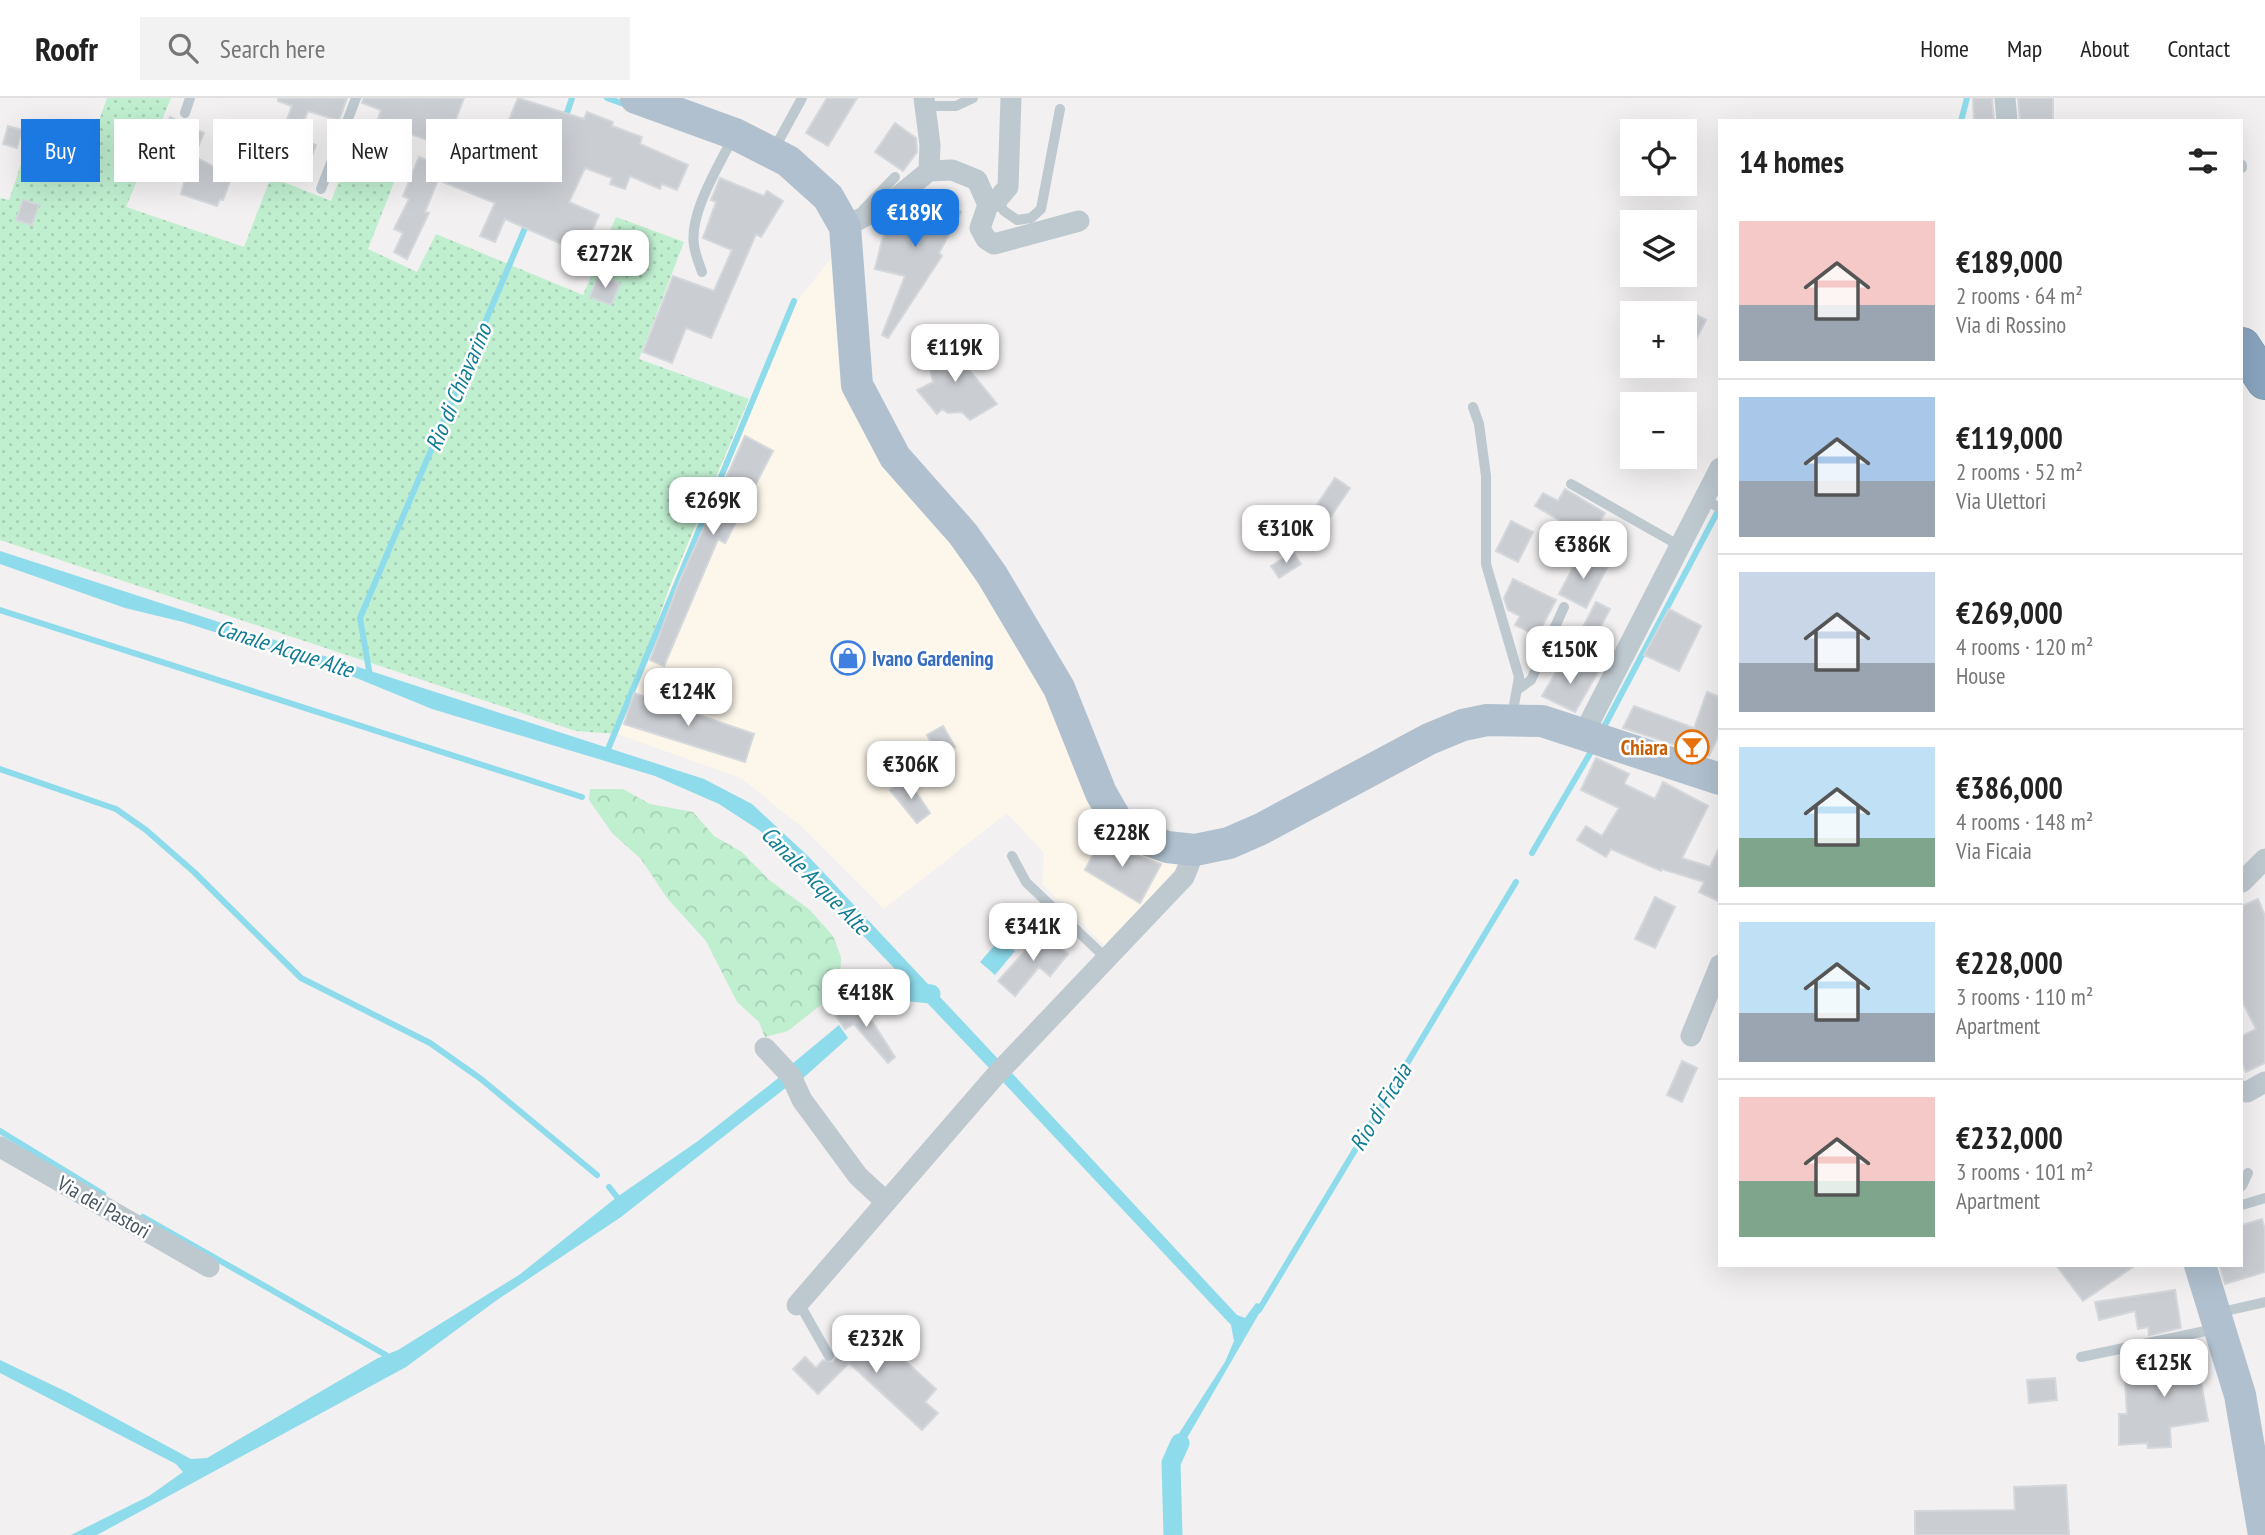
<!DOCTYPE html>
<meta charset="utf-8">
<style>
body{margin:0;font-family:"PT Sans Narrow",sans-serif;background:#f2f2f2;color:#222;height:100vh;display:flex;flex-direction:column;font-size:26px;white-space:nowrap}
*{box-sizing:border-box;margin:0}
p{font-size:23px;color:#767676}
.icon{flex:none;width:38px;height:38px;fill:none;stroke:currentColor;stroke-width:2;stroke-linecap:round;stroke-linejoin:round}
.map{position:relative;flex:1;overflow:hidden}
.panel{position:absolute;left:1718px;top:21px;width:525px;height:1148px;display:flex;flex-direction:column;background:#fff;border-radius:0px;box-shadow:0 7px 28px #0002}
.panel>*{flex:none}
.guide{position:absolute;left:21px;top:21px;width:665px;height:63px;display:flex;gap:14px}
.buttons{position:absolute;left:1620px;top:21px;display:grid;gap:14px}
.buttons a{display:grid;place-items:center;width:77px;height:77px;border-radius:0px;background:#fff;box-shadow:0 7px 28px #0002;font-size:35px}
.price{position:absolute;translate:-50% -60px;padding:0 16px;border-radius:14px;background:#fff;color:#222;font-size:23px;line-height:46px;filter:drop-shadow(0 2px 4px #0008)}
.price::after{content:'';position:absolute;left:50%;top:42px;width:21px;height:16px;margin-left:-10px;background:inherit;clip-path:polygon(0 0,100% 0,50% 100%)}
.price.on{background:#1c79e1;color:#fff}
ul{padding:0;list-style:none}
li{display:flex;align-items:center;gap:21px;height:175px;padding:0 21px}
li+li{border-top:2px solid #e0e0e0}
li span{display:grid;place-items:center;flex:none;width:196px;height:140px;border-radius:0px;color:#555}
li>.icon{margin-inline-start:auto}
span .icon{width:84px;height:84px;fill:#fffc;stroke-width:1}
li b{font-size:30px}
h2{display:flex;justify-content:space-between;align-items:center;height:84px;padding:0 21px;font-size:30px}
.pill{padding:0 24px;border-radius:0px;background:#fff;box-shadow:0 7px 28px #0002;font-size:24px;line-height:63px}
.pill.on{background:#1c79e1;color:#fff}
header{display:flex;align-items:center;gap:42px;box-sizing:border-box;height:98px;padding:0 35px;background:#fff;border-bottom:2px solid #e0e0e0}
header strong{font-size:33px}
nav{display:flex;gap:38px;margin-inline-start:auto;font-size:24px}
.search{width:490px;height:63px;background:#f2f2f2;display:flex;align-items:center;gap:18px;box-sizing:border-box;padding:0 24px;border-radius:0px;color:#767676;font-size:26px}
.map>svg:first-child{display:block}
</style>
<header>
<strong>Roofr</strong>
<div class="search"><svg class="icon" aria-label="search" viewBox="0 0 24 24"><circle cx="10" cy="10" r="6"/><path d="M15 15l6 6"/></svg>Search here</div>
<nav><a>Home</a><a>Map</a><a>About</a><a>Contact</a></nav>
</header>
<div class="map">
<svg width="2265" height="1437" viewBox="0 0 2265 1437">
<defs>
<pattern id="grass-dots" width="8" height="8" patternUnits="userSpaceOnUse" patternTransform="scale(1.75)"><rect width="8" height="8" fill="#c0efd0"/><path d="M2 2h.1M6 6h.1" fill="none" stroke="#a6cfb5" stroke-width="1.8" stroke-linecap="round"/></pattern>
<pattern id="forest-crowns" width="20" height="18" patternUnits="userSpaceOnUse" patternTransform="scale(1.75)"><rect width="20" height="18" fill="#c0efd0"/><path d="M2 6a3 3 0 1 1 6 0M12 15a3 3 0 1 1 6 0" fill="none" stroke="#a6cfb5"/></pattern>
</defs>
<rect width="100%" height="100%" fill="#f2f0f0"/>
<path fill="#fcf6eb" d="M838,151L850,298L958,444L1060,624L1165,763L1179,768L1105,848L1042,786L1044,755L1007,715L884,811L803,730L741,680L617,636L670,488L749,301L775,253L792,210Z"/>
<path fill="url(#grass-dots)" d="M107,0H171L126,109L244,149L271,79L331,103L358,35L407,51L368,151L417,174L436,136L583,197L616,119L684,144L639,261L749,301L670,488L617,636L576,633L0,442V100L9,102L22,63L78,84Z"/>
<path fill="url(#forest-crowns)" d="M590,691H623L650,706L693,714L714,738L742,754L768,781L810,812L833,838L841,859L840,881L822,906L788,933L765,939L759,924L737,904L706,843L667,800L641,761L612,735L589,702Z"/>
<path fill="#8edbeb" d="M0,453L704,681L752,706L809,759L1000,963L991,972L797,768L759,732L719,706L655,678L432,611L349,577L183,524L125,510L0,466Z
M1000,841L1015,853L995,877L980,864Z
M839,927L848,940L801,982L792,966Z
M1011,974L1237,1217L1245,1220L1256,1205L1264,1207L1165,1378L1168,1358L1176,1340L1225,1264L1234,1243L1231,1227L1002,983Z
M781,978L788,988L621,1119L497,1202L406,1269L97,1437H71L149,1398L183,1374L176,1366L0,1275V1262L69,1295L191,1361L207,1360L378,1260L398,1252L519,1177L617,1099L698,1043Z
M1179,1391L1181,1437H1167L1168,1405Z"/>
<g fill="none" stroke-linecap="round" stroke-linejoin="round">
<path stroke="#8edbeb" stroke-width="6" d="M607,0L629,8
M565,21L572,0
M1961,23L1967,0
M0,512L582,699
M370,578L360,520L528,123
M1605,627L1720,409
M606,656L794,203
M0,671L116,711L146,732L194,774L301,880L430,945L481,981L597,1077
M1532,755L1592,652
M0,1033L103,1096
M609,1089L617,1099
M143,1119L386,1257
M1259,1212L1516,784"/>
<path stroke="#8edbeb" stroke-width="19" d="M873,902L891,892L931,896
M1173,1437L1171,1365L1180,1345"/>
</g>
<path fill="#cacdd2" stroke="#d4d7db" stroke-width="2" d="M278,0H347L339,23L308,13L299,36L284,30L292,8L278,3Z
M364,0H464L453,29L436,23L430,43L377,24L381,12L362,5Z
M518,0L584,21L587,14L613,24L612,28L642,39L640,46L688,67L677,92L662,86L660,91L630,78L625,91L610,86L612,80L585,70L569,104L599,117L582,155L505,121L495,144L480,138L495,105L438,82L425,114L429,115L407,161L394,154L403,135L394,131L409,101L403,98L419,59L454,73L466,42L493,53L489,62L519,75L537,33L509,22Z
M827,0H857L828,48L806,35Z
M1973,0H1992L1994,23H1974Z
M2018,0H2053V23H2020Z
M170,19L204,35L195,56L161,41Z
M895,25L916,40L917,54L903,73L875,54Z
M8,28L22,32L17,50L3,46Z
M298,40L316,47L303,81L285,74Z
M191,57L232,78L223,102L220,101L217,108L181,96Z
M720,80L764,98L767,93L783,103L761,139L756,136L711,240L686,230L672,265L643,254L673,178L714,193L732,152L703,140L716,104L711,102Z
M925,94L961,114L939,155L942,158L888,240L882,237L905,178L875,171L882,142L899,115L914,103L918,105Z
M23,102L39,107L32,127L16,122Z
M598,177L620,186L611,207L590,199Z
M1693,215L1706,222L1685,263V230Z
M970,248V273L997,306L970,322L962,314L948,315L942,311L937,316L917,292L933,284L926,253Z
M745,338L773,353L725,445L718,441L664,568L650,562L680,482Z
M1335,380L1350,390L1321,433L1306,423Z
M1565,391L1605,415L1590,440L1535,408L1543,395L1558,403Z
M1511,423L1533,434L1518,464L1496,453Z
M1293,454L1301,466L1279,480L1271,468Z
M1580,456L1607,470L1586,510L1559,496Z
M1513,481L1556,502L1537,538L1515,527L1520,518L1508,512L1504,500Z
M1596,504L1610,511L1597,536L1583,529Z
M1669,511L1701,528L1679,573L1644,557Z
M1585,564L1599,572L1575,614L1542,598L1560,567L1578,577Z
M1707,594L1720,599V635L1709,658L1623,630L1634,608L1694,630Z
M634,595L754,636L745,664L624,626Z
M943,628L955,649L939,658L927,637Z
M1596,660L1629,676L1624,686L1655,701L1663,684L1708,708L1682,760L1710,769L1720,748V804L1699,794L1704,784L1662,771L1661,773L1611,751L1606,759L1577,742L1586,728L1602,738L1619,710L1581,692Z
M907,681L930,715L917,725L890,692Z
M1104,736L1127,754L1161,766L1140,805L1085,772Z
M1655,799L1675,809L1655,850L1635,841Z
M2258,801L2265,818V965L2246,974L2242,965V938L2256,931L2242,903V808Z
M1042,834L1068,856L1050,878L1039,869L1015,898L998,883Z
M859,903L895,959L888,965L854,926L845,931L836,918Z
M1682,963L1697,970L1682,1004L1667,997Z
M2262,1121L2265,1132V1174L2225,1186L2219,1167H2242V1127Z
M2056,1167H2136L2083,1203Z
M2175,1192L2181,1230L2149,1237L2148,1229L2138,1231L2135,1213L2099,1222L2095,1204Z
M851,1232L864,1244L874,1234L936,1291L925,1304L938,1315L922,1332L849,1265L818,1296L793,1271L805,1259L816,1270L823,1262L833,1264L837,1259L834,1250Z
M2184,1246L2185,1250L2195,1249L2208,1323L2170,1329L2171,1349L2148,1350L2147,1345L2119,1347V1316H2127L2125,1283L2153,1281L2150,1253Z
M2055,1280L2057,1302L2029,1305L2027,1282Z
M2066,1387L2069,1437H1915V1413L2015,1412L2014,1389Z"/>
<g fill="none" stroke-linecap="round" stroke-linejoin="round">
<defs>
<path id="motorway" d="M2242,248L2265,283"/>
</defs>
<use href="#motorway" stroke="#748faa" stroke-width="38"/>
<path stroke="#bec8cf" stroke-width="10" d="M925,8H956L973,0
M185,15L190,0
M773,53L802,0
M2242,67V70
M321,91L356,0
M997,102L1004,113L1017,122L1031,120L1041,111L1060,11
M863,112L895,79
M702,174C699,165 695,156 694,147C689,115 719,68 733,39
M1473,309L1479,326L1486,378V466L1519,579L1512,618
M1571,386L1680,448
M1704,401L1720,410
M1517,592L1531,582L1564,509
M1012,758L1026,784L1106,860
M2242,1088L2248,1075
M2242,1107L2265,1100
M799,1205L829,1258
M2217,1215L2265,1204
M2081,1259L2215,1231"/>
<path stroke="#bec8cf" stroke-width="21" d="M2005,0L2007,23
M929,73L952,72L977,82L988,107L980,130L986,141L994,146L1079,123
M988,107L997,102L1008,89L1011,0
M845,129L890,105L929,73L930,47L924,0
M1584,635L1720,370
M2242,784L2265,761
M1691,938L1720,867
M765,950L791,978L802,1002L858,1078L886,1104
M2242,993L2247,994L2265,984
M0,1049L209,1169
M797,1207L996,977L1184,779L1195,752"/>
<path stroke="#b0c0ce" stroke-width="32" d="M636,0L735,36L788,63L828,99L845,129L857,287L895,359L963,436L992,477L1059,590L1101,695L1117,723L1134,737L1167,749L1195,752L1229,745L1261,731L1429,641L1463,627L1487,622L1542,623L1720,681
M2200,1167L2240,1297L2264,1437"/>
<use href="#motorway" stroke="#89a4be" stroke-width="37"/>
</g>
<defs>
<symbol id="shop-ring" viewBox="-11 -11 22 22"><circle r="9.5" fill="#fff" stroke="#3f7fe0" stroke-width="1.5"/><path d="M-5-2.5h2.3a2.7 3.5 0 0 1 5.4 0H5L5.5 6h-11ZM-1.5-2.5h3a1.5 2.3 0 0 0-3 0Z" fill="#3f7fe0"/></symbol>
<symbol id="bar-ring" viewBox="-11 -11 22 22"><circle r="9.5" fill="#fff" stroke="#e8710a" stroke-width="1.5"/><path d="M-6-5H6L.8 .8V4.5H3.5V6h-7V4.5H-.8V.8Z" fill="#e8710a"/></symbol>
</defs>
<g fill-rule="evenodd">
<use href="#shop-ring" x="829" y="541" width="38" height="38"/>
<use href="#bar-ring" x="1673" y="630" width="38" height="38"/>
</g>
<g text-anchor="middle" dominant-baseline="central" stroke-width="5" stroke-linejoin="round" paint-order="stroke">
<g font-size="21" font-weight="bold" fill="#366cbe" stroke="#fff" text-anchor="start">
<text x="872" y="560">Ivano Gardening</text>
</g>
<g font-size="21" font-weight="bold" fill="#c56008" stroke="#fff" text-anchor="end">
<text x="1668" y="649">Chiara</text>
</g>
<g font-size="21" fill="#48545d" stroke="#fff">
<text transform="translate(104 1109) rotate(30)">Via dei Pastori</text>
</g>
<g font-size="23" font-style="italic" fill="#0f7c93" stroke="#fff">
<text transform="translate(458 289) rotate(-67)">Rio di Chiavarino</text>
<text transform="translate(285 550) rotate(18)">Canale Acque Alte</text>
<text transform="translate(816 782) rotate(45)">Canale Acque Alte</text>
<text transform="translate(1380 1009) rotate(-59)">Rio di Ficaia</text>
</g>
</g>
</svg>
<div class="buttons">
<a><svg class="icon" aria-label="locate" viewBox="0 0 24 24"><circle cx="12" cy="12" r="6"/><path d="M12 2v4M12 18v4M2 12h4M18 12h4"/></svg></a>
<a><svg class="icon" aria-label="layers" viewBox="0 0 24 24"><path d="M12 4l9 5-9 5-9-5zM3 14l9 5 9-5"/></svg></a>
<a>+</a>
<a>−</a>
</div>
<b class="price on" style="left:915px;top:151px">€189K</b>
<b class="price" style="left:605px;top:192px">€272K</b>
<b class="price" style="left:955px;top:286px">€119K</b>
<b class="price" style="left:713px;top:439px">€269K</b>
<b class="price" style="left:1286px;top:467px">€310K</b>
<b class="price" style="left:1583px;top:483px">€386K</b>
<b class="price" style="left:1570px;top:588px">€150K</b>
<b class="price" style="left:688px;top:630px">€124K</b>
<b class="price" style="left:911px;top:703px">€306K</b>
<b class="price" style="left:1122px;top:771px">€228K</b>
<b class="price" style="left:1033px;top:865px">€341K</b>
<b class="price" style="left:866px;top:931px">€418K</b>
<b class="price" style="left:876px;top:1277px">€232K</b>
<b class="price" style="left:2164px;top:1301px">€125K</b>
<div class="guide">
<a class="pill on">Buy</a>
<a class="pill">Rent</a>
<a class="pill">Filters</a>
<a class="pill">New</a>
<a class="pill">Apartment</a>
</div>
<section class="panel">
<h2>14 homes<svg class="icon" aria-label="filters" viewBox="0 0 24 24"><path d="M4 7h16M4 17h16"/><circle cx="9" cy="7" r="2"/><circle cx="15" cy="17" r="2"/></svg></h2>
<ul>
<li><span style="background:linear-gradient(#f6c9c9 60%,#9aa5b1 0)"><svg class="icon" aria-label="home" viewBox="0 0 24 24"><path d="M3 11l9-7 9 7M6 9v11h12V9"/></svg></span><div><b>€189,000</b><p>2 rooms · 64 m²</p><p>Via di Rossino</p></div></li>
<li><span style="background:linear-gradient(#a9c7e8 60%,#9aa5b1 0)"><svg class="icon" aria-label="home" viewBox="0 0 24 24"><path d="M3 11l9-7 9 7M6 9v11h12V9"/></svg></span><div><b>€119,000</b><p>2 rooms · 52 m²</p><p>Via Ulettori</p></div></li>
<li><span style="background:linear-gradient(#c9d6e8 65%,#9aa5b1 0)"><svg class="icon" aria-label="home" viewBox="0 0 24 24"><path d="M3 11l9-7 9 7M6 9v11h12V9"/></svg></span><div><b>€269,000</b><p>4 rooms · 120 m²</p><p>House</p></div></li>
<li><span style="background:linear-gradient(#bfe0f5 65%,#7fa58c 0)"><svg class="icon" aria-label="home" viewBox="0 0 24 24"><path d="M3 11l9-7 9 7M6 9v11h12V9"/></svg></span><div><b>€386,000</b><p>4 rooms · 148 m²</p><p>Via Ficaia</p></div></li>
<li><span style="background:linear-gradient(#bfe0f5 65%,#9aa5b1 0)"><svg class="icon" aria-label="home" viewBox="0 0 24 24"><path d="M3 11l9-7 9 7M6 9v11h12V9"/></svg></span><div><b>€228,000</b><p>3 rooms · 110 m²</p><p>Apartment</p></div></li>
<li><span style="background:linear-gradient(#f6c9c9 60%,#7fa58c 0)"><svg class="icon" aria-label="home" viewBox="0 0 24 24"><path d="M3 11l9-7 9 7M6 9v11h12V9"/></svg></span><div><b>€232,000</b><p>3 rooms · 101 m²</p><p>Apartment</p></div></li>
</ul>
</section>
</div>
